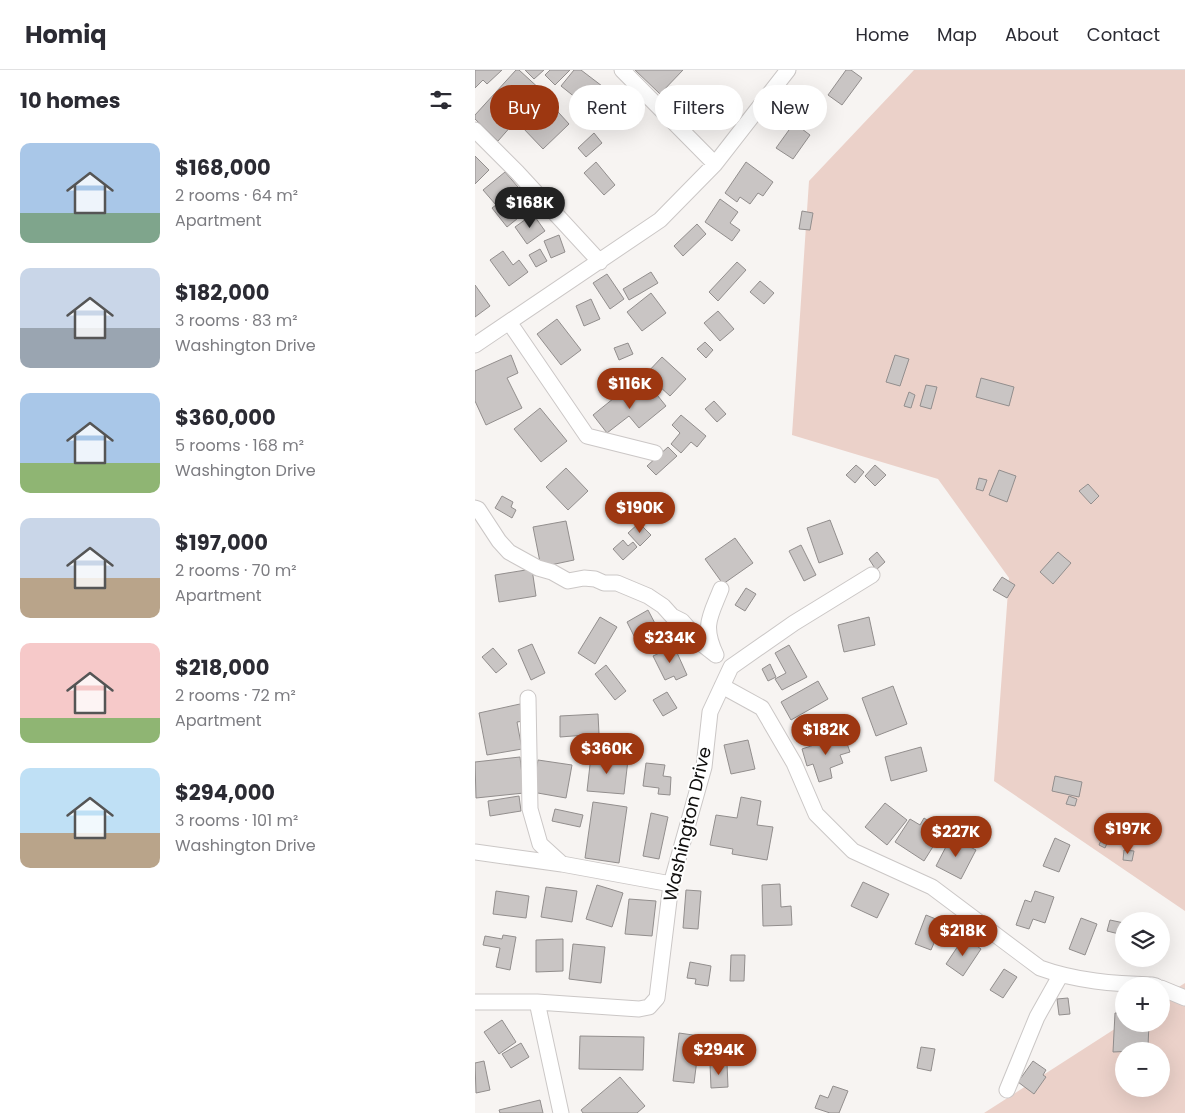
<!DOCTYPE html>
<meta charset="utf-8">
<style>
body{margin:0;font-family:Poppins,sans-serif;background:#f7f7f7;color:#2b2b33;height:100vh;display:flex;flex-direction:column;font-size:19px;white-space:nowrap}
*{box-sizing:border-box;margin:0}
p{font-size:16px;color:#7c7c81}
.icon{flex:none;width:28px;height:28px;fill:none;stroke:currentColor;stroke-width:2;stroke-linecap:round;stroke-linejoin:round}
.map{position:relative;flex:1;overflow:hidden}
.details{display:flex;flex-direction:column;background:#fff;width:475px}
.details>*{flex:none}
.top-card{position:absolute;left:15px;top:15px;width:475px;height:45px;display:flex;gap:10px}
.tools{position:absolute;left:640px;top:842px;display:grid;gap:10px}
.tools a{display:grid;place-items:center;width:55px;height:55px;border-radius:50%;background:#fff;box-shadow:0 5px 20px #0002;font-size:25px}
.price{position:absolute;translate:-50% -42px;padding:0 11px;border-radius:18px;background:#9d3711;color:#fff;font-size:16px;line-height:32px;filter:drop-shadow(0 1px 2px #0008)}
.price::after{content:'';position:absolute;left:50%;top:30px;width:15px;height:11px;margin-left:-8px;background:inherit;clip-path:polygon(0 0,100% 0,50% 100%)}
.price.current{background:#222;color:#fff}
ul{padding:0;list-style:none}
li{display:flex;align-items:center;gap:15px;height:125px;padding:0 20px}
li span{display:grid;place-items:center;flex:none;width:140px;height:100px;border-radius:10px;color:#555}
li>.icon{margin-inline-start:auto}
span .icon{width:60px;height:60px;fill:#fffc;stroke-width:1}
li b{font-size:21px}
h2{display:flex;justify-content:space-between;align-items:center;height:60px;padding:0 20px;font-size:21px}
.pill{padding:0 18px;border-radius:22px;background:#fff;box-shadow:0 5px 20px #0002;font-size:18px;line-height:45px}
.pill.current{background:#9d3711;color:#fff}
header{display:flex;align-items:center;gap:30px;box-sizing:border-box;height:70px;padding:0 25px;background:#fff;border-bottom:1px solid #e1e1e2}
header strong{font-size:24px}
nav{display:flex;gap:28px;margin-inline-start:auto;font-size:18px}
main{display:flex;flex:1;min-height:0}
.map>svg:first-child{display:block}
</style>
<header>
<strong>Homiq</strong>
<nav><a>Home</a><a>Map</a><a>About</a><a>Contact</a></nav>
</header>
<main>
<section class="details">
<h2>10 homes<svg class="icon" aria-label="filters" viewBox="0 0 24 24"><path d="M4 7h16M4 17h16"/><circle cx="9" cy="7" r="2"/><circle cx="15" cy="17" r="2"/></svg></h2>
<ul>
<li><span style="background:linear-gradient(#a9c7e8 70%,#7fa58c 0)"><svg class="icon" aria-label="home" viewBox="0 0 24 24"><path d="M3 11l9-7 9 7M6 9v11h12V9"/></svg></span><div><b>$168,000</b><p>2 rooms · 64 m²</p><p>Apartment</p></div></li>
<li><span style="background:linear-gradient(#c9d6e8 60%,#9aa5b1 0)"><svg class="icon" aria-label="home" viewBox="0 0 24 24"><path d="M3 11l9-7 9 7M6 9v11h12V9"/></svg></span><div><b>$182,000</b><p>3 rooms · 83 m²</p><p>Washington Drive</p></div></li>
<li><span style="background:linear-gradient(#a9c7e8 70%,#8fb573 0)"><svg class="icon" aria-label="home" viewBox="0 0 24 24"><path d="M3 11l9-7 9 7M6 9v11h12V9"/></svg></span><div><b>$360,000</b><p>5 rooms · 168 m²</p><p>Washington Drive</p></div></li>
<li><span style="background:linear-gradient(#c9d6e8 60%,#b9a48a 0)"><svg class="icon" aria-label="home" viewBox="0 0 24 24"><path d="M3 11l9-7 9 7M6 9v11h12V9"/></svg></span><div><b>$197,000</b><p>2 rooms · 70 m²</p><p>Apartment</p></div></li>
<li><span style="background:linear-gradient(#f6c9c9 75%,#8fb573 0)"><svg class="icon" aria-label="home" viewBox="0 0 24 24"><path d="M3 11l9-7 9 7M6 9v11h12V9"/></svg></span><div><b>$218,000</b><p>2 rooms · 72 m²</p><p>Apartment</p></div></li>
<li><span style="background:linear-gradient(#bfe0f5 65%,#b9a48a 0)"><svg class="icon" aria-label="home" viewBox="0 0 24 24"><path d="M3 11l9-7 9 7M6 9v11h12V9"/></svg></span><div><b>$294,000</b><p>3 rooms · 101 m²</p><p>Washington Drive</p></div></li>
</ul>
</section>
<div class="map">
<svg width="710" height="1043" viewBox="0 0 710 1043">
<rect width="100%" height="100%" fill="#f7f4f2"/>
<path fill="#ebd1c9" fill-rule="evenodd" d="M439,0H710V841L519,711L534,508L463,409L317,365L334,111Z
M710,913V1043H509L649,953L686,954V928ZM649,981H686V1019H649Z"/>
<path fill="#c9c5c4" stroke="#928e8d" d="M0,0H27L12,14L8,10L0,18Z
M41,0H44L67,21L23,71L0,49V45Z
M50,0H69L59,9Z
M75,0H95L80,15L70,5Z
M99,0H106L127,16L111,36L86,16Z
M160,0H208L185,24Z
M371,0H376L387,8L367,35L353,25Z
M220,19L245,38L232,55L207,36Z
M74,32L94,54L68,79L47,57Z
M148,34L156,44L143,55L135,45Z
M319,53L335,65L318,89L301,78Z
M119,63L127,73L111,87L103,78Z
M0,86L14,100L0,114Z
M121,92L140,115L129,125L109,103Z
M271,92L298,112L288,126L283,123L275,134L265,127L262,132L250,123Z
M30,102L43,117L37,122L53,140L32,157L17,138L21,135L8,120Z
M245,129L263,142L255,153L265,160L257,171L230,152Z
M327,141L338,143L335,160L324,159Z
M58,144L70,161L52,174L40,157Z
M222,154L231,164L208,186L199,176Z
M84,165L90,182L76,188L69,171Z
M65,179L72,191L61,197L54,185Z
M28,181L38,195L44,190L53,202L34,216L15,190Z
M262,192L271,200L243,231L234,222Z
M176,202L183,213L154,230L148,219Z
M132,204L149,229L135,239L118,213Z
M285,211L299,223L289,234L275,222Z
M0,215L15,236L0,247Z
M176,223L191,243L167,261L152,242Z
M116,229L125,249L109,256L101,236Z
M243,241L259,259L245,271L229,253Z
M82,249L106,280L86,295L62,264Z
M230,272L238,280L231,288L222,279Z
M153,273L158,284L144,290L139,278Z
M36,285L43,303L32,308L47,338L11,355L0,331V301Z
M420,285L434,289L425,316L411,312Z
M187,287L211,309L195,326L171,304Z
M506,308L539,317L534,336L501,327Z
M174,315L191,336L164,358L154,346L132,363L118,345L144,324L151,333Z
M451,315L462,317L456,339L445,336Z
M434,322L440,325L436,338L429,336Z
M239,331L251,344L242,352L230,339Z
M65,338L92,371L66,392L39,359Z
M206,345L231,366L222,377L216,372L206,383L196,374L205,363L197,355Z
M193,377L202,386L181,405L172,396Z
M381,395L389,402L380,413L371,405Z
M400,395L411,405L400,416L390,406Z
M91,398L113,421L93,440L71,417Z
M524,400L541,406L532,432L514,425Z
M504,408L512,410L508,421L501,419Z
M613,414L624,426L616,434L604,421Z
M27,426L38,432L36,437L41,440L37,448L20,438Z
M355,450L368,484L344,493L332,458Z
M91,451L99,490L66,497L58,457Z
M164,453L176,465L165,476L153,463Z
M260,468L278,493L248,514L230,489Z
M148,470L153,476L158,472L162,477L148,490L138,479Z
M326,475L341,505L329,511L314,481Z
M402,482L410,492L401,500L394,489Z
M583,482L596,493L578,514L565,502Z
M57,499L61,526L24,532L20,505Z
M527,507L540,515L532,528L518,520Z
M271,518L281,524L270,541L260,535Z
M173,540L186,565L164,576L152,552Z
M125,547L142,557L120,594L103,583Z
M394,547L400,575L369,582L363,555Z
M57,574L70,603L56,610L43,580Z
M314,575L332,607L307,620L300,609L311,603L300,583Z
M199,576L212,605L201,610L199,606L190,610L178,586Z
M18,578L32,594L21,603L7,587Z
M295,594L301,607L293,611L287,599Z
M131,595L151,621L140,630L120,604Z
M343,611L353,629L316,650L306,632Z
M418,616L432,654L401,666L387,628Z
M192,622L202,638L188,646L178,630Z
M45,634L49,651L42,652L47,679L12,685L4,643Z
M123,644L124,664L85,667V646Z
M369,665L375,682L365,685L368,693L355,698L357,708L344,712L338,694L332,696L327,679Z
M273,670L280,699L256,704L249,675Z
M446,677L452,701L416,711L410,687Z
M116,686L153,690L149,724L112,721Z
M45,687L49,723L1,728L0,692Z
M63,690L97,695L91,728L57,722Z
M171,693L190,695L188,706L196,707L195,725L183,724L184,718L168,716Z
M580,706L607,712L604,727L577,721Z
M44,726L46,741L15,746L13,731Z
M594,726L602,729L600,736L591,734Z
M266,727L286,731L282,755L298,757L292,790L257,784L258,779L235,775L241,745L262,748Z
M118,732L152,737L144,793L110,788Z
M410,733L432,750L412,775L390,757Z
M80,739L108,745L105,757L77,751Z
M176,743L193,747L184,789L168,786Z
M449,748L460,755L456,762L464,767L449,791L420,772L435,749L445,755Z
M628,766L634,769L630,778L624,775Z
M476,767L501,780L486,809L461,796Z
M580,768L595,775L584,802L568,796Z
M649,780L659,781L657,791L648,790Z
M388,812L414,824L402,848L376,836Z
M305,814L306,837L316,836L317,855L288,856L287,815Z
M122,815L148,823L137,857L111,849Z
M71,817L102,821L97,852L66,847Z
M211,820L226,821L223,859L208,858Z
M21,821L54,826L51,848L18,844Z
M560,821L579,827L570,853L558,849L554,859L541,855L550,830L556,832Z
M154,829L181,831L177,866L150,864Z
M451,845L468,852L456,880L440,874Z
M606,848L622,854L610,885L594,879Z
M635,850L649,853V876H645L648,865L632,861Z
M28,865L41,867L35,900L21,897L25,878L8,875L10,866L27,869Z
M489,867L506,879L488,906L471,894Z
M88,869V901L61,902V870Z
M98,874L130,877L126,913L94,909Z
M256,885H270L269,911H255Z
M215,892L236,896L233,916L220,914L221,909L212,908Z
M529,899L542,907L528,928L515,920Z
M593,928L595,944L584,945L582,929Z
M640,943H649V954H674L673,976L661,975L660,981L638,982Z
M27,950L41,972L24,984L9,962Z
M204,963L225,966L219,1013L198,1011Z
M105,966L169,967L168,1000L104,999Z
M46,973L54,987L36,998L27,984Z
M446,977L460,979L456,1001L442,998Z
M9,991L15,1020L1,1023L0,993Z
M558,991L571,1000L568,1005L571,1007L559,1024L543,1012Z
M252,993L253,1017L236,1018L235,994Z
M145,1007L170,1036L162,1043H108L106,1040Z
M358,1016L373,1021L364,1043H355L340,1038L345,1025L353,1028Z
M65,1030L68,1043H25L24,1040Z"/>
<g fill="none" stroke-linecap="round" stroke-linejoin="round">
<defs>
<path id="street" d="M147,0L240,94
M0,60L42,102L125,192
M34,252L112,366L180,383
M0,275L185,150L240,94L313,0
M0,438L3,439L24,471L34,482L63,498L77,502L93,511L109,508L120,509L129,513H142L173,526L188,536L197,546L207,551L227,574L241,585
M241,585C227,555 235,547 246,519
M247,616L287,638L319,693L341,744L378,781L457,817L565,898C601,911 639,914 677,915L681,916
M53,628L55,739L65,774L87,794L196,814
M0,782L87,794
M686,918L710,928
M0,932H62L164,939L174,937L182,928L196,814L229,697L235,642L256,597L319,553L397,505
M62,932L86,1043
M532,1020L562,947L585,906"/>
</defs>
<use href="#street" stroke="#cbc7c6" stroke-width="17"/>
<use href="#street" stroke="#fff" stroke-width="15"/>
</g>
<g text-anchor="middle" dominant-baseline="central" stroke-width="4" stroke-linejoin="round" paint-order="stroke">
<g font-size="18" fill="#0f0e0d" stroke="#fff">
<text transform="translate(212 754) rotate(-77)">Washington Drive</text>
</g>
</g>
</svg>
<div class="tools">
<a><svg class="icon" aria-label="layers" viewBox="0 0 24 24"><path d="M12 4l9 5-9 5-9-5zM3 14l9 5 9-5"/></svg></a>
<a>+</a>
<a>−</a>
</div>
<b class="price current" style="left:55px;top:159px">$168K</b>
<b class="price" style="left:155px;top:340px">$116K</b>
<b class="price" style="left:165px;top:464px">$190K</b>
<b class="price" style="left:195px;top:594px">$234K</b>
<b class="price" style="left:351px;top:686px">$182K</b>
<b class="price" style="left:132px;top:705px">$360K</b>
<b class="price" style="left:653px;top:785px">$197K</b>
<b class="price" style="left:481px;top:788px">$227K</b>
<b class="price" style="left:488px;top:887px">$218K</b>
<b class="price" style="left:244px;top:1006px">$294K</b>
<div class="top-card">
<a class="pill current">Buy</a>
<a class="pill">Rent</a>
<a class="pill">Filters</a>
<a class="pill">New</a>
</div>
</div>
</main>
